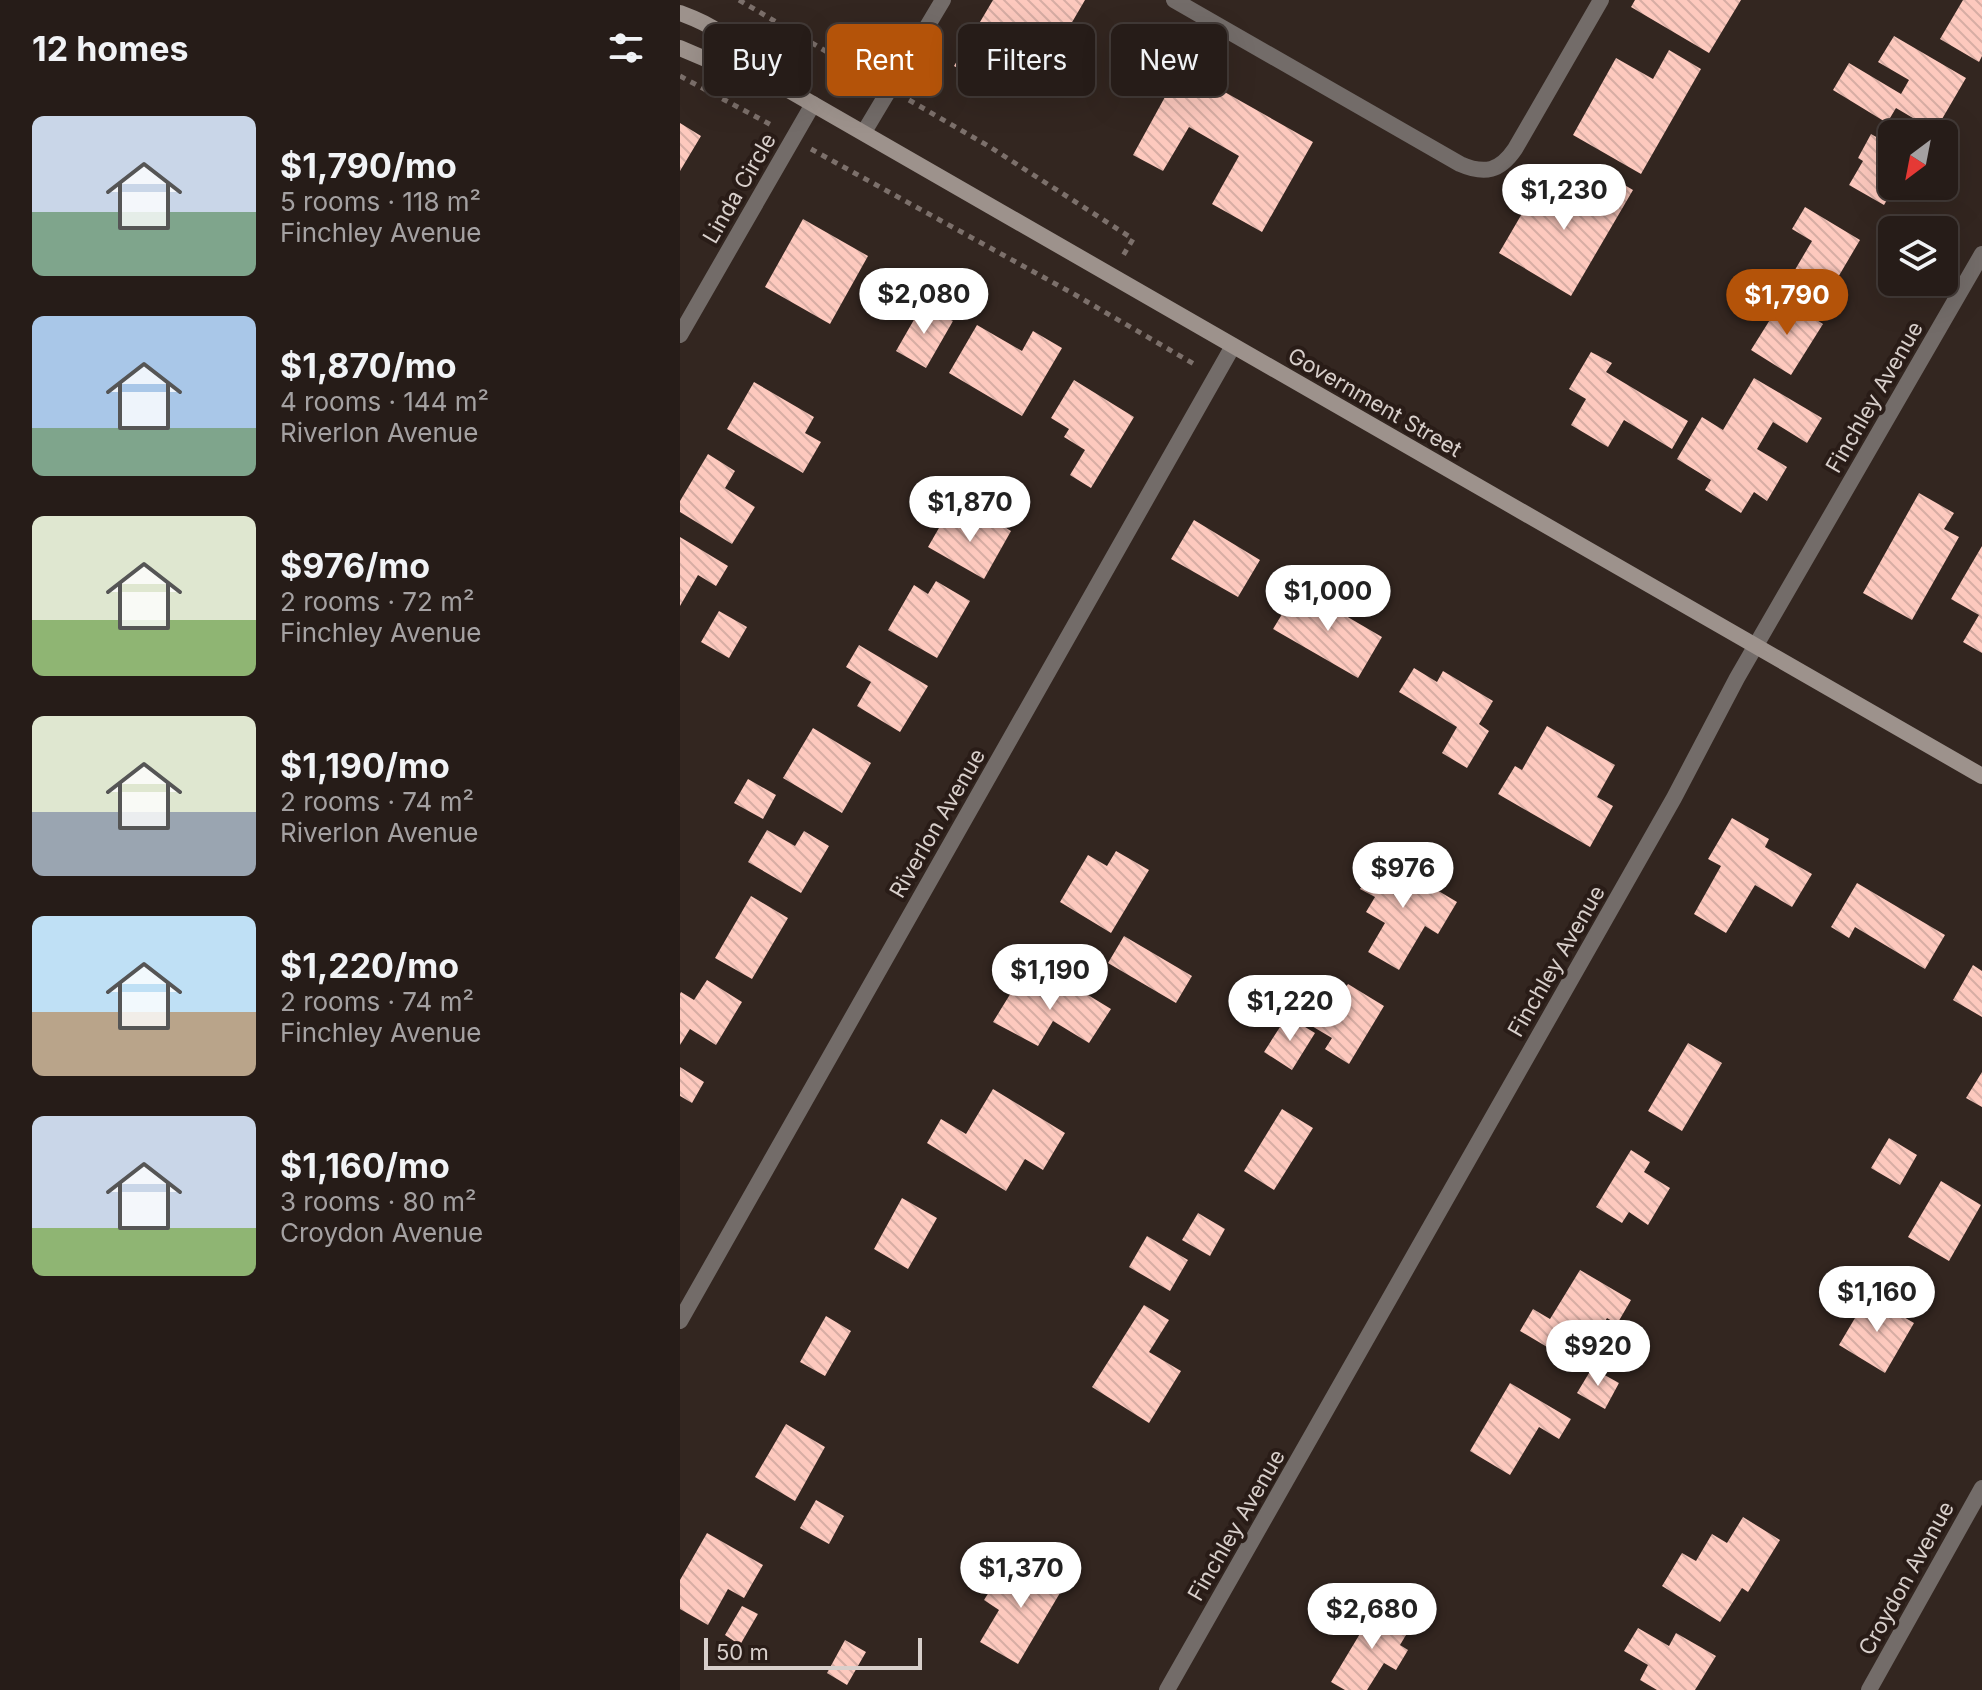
<!DOCTYPE html>
<meta charset="utf-8">
<style>
body{margin:0;font-family:Inter,sans-serif;background:#2e2521;color:#f1f3f6;height:100vh;display:flex;flex-direction:column;font-size:30px;white-space:nowrap}
*{box-sizing:border-box;margin:0}
p{font-size:26px;color:#a4a1a2}
.icon{flex:none;width:44px;height:44px;fill:none;stroke:currentColor;stroke-width:2;stroke-linecap:round;stroke-linejoin:round}
.map{position:relative;flex:1;overflow:hidden}
.sheet{display:flex;flex-direction:column;background:#261c18;width:680px}
.sheet>*{flex:none}
.top-card{position:absolute;left:24px;top:24px;width:760px;height:72px;display:flex;gap:16px}
.needle{width:52px;rotate:212deg}
.buttons{position:absolute;left:1198px;top:120px;display:grid;gap:16px}
.buttons a{display:grid;place-items:center;width:80px;height:80px;border-radius:12px;background:#261c18;box-shadow:0 8px 32px #0002,0 0 0 2px #423a37;font-size:40px}
.scale{position:absolute;left:24px;bottom:20px;width:218px;box-sizing:border-box;padding-left:8px;border:4px solid #d8cfcb;border-top:0;font-size:22px;line-height:28px;white-space:nowrap;color:#d8cfcb;-webkit-text-stroke:6px #291c17;paint-order:stroke}
.price{position:absolute;translate:-50% -68px;padding:0 18px;border-radius:28px;background:#fff;color:#222;font-size:26px;line-height:52px;filter:drop-shadow(0 2px 4px #0008)}
.price::after{content:'';position:absolute;left:50%;top:48px;width:24px;height:18px;margin-left:-12px;background:inherit;clip-path:polygon(0 0,100% 0,50% 100%)}
.price.active{background:#b45309;color:#fff}
ul{padding:0;list-style:none}
li{display:flex;align-items:center;gap:24px;height:200px;padding:0 32px}
li span{display:grid;place-items:center;flex:none;width:224px;height:160px;border-radius:12px;color:#555}
li>.icon{margin-inline-start:auto}
span .icon{width:96px;height:96px;fill:#fffc;stroke-width:1}
li b{font-size:34px}
h2{display:flex;justify-content:space-between;align-items:center;height:96px;padding:0 32px;font-size:34px}
.pill{padding:0 28px;border-radius:12px;background:#261c18;box-shadow:0 8px 32px #0002,0 0 0 2px #423a37;font-size:28px;line-height:72px}
.pill.active{background:#b45309;color:#fff}
main{display:flex;flex:1;min-height:0}
.map>svg:first-child{display:block}
</style>
<main>
<section class="sheet">
<h2>12 homes<svg class="icon" aria-label="filters" viewBox="0 0 24 24"><path d="M4 7h16M4 17h16"/><circle cx="9" cy="7" r="2"/><circle cx="15" cy="17" r="2"/></svg></h2>
<ul>
<li><span style="background:linear-gradient(#c9d6e8 60%,#7fa58c 0)"><svg class="icon" aria-label="home" viewBox="0 0 24 24"><path d="M3 11l9-7 9 7M6 9v11h12V9"/></svg></span><div><b>$1,790/mo</b><p>5 rooms · 118 m²</p><p>Finchley Avenue</p></div></li>
<li><span style="background:linear-gradient(#a9c7e8 70%,#7fa58c 0)"><svg class="icon" aria-label="home" viewBox="0 0 24 24"><path d="M3 11l9-7 9 7M6 9v11h12V9"/></svg></span><div><b>$1,870/mo</b><p>4 rooms · 144 m²</p><p>Riverlon Avenue</p></div></li>
<li><span style="background:linear-gradient(#dfe7d0 65%,#8fb573 0)"><svg class="icon" aria-label="home" viewBox="0 0 24 24"><path d="M3 11l9-7 9 7M6 9v11h12V9"/></svg></span><div><b>$976/mo</b><p>2 rooms · 72 m²</p><p>Finchley Avenue</p></div></li>
<li><span style="background:linear-gradient(#dfe7d0 60%,#9aa5b1 0)"><svg class="icon" aria-label="home" viewBox="0 0 24 24"><path d="M3 11l9-7 9 7M6 9v11h12V9"/></svg></span><div><b>$1,190/mo</b><p>2 rooms · 74 m²</p><p>Riverlon Avenue</p></div></li>
<li><span style="background:linear-gradient(#bfe0f5 60%,#b9a48a 0)"><svg class="icon" aria-label="home" viewBox="0 0 24 24"><path d="M3 11l9-7 9 7M6 9v11h12V9"/></svg></span><div><b>$1,220/mo</b><p>2 rooms · 74 m²</p><p>Finchley Avenue</p></div></li>
<li><span style="background:linear-gradient(#c9d6e8 70%,#8fb573 0)"><svg class="icon" aria-label="home" viewBox="0 0 24 24"><path d="M3 11l9-7 9 7M6 9v11h12V9"/></svg></span><div><b>$1,160/mo</b><p>3 rooms · 80 m²</p><p>Croydon Avenue</p></div></li>
</ul>
</section>
<div class="map">
<svg width="1302" height="1690" viewBox="0 0 1302 1690">
<defs>
<pattern id="building-back-hatch" width="6" height="6" patternUnits="userSpaceOnUse" patternTransform="scale(2)"><rect width="6" height="6" fill="#fdc9be"/><path d="M-1 5l2 2M0 0l6 6M5-1l2 2" fill="none" stroke="#d7ada4"/></pattern>
</defs>
<rect width="100%" height="100%" fill="#332620"/>
<path fill="url(#building-back-hatch)" d="M313,0H405L356,84L352,82L346,93L312,73L305,84L274,66Z
M955,0H1061L1029,53L951,7Z
M1283,0H1302V56L1299,62L1260,39Z
M1214,36L1286,78L1255,131L1216,108L1207,123L1153,90L1169,63L1221,94L1229,80L1198,62Z
M989,50L1021,69L961,174L893,135L936,58L973,79Z
M511,73L633,142L582,232L532,204L559,156L509,127L483,171L453,155L496,77L506,83Z
M0,123L21,136L0,171Z
M1191,134L1212,146V186H1215L1204,205L1169,185L1183,161L1178,158Z
M878,177L918,200L931,177L953,190L891,296L819,253L857,188L867,194Z
M1125,207L1180,240L1144,301L1109,280L1132,241L1112,229Z
M123,219L188,256L150,324L85,287Z
M1103,299L1143,324L1111,375L1071,350Z
M243,304L273,321L246,368L216,351Z
M297,325L342,351L353,331L382,348L342,416L269,373Z
M911,352L932,363L926,372L1008,421L992,449L944,420L928,447L891,425L906,399L889,389Z
M1074,378L1142,418L1127,443L1093,422L1077,449L1107,467L1087,501L1074,492L1061,513L1025,490L1031,480L997,459L1022,417L1043,430Z
M394,380L454,417L411,488L390,475L405,450L384,437L389,429L371,418Z
M74,382L134,417L125,433L141,442L123,473L47,429Z
M28,454L55,471L45,488L75,507L52,544L0,512V501Z
M1239,493L1274,513L1264,529L1279,537L1232,620L1183,593Z
M267,514L296,531L305,515L331,531L304,579L248,547Z
M514,520L580,560L558,597L491,559Z
M0,537L48,566L36,586L18,575L0,606Z
M1302,546V653L1283,642L1299,615L1271,599Z
M256,581L290,601L257,658L208,630L234,585L248,594Z
M618,588L702,637L678,678L593,629Z
M39,611L67,627L49,658L21,642Z
M179,645L248,686L220,732L177,706L191,682L166,667Z
M734,668L757,682L763,671L813,701L799,724L809,731L787,768L762,753L777,727L719,692Z
M867,726L935,765L917,797L933,806L910,847L818,794L835,766L842,770Z
M133,728L191,763L162,813L103,778Z
M68,779L96,795L83,819L54,803Z
M1052,818L1089,839L1085,847L1132,874L1112,907L1075,885L1046,933L1014,914L1041,866L1028,859Z
M87,830L115,846L124,831L149,846L121,893L68,862Z
M436,851L469,870L431,933L380,902L408,855L427,866Z
M700,856L777,902L758,934L745,926L719,970L688,952L705,923L686,912L695,897L680,889Z
M1177,883L1265,935L1245,969L1175,927L1169,938L1151,927Z
M71,896L108,918L72,979L35,958Z
M444,936L512,976L496,1003L428,963Z
M1293,965L1302,971V1017L1273,1000Z
M355,976L389,996L395,987L431,1009L409,1043L373,1021L358,1046L313,1022L337,983L348,989Z
M27,980L62,1002L36,1045L10,1029L0,1045V994L1,992L14,1000Z
M668,984L704,1006L669,1064L645,1049L652,1038L625,1022L642,994L656,1002Z
M607,1016L635,1033L612,1070L584,1052Z
M1008,1043L1042,1063L1002,1131L968,1111Z
M0,1067L24,1082L12,1103L0,1096Z
M1302,1072V1107L1286,1098Z
M313,1089L385,1133L363,1170L345,1159L326,1191L247,1143L261,1119L286,1134Z
M602,1109L633,1128L594,1190L564,1171Z
M1209,1138L1237,1155L1220,1185L1191,1168Z
M951,1150L970,1162L964,1172L990,1188L968,1225L949,1212L942,1223L916,1207Z
M1261,1181L1301,1205L1269,1261L1228,1237Z
M222,1198L257,1218L228,1269L194,1249Z
M518,1213L545,1229L530,1256L502,1240Z
M467,1236L508,1260L490,1291L449,1267Z
M900,1270L951,1300L937,1324L927,1318L899,1366L840,1331L853,1309L870,1319Z
M1188,1296L1234,1323L1205,1373L1159,1345Z
M464,1305L489,1320L469,1352L501,1371L469,1423L412,1387Z
M146,1316L171,1331L145,1376L120,1362Z
M912,1368L939,1383L925,1409L897,1393Z
M830,1383L891,1419L879,1439L859,1427L830,1475L790,1451Z
M106,1424L145,1447L115,1501L75,1477Z
M136,1500L164,1516L149,1544L120,1528Z
M1063,1517L1100,1540L1068,1592L1062,1588L1040,1622L982,1586L1002,1553L1016,1561L1032,1534L1047,1543Z
M27,1533L83,1565L64,1598L48,1589L28,1625L0,1609V1580Z
M349,1559L387,1581L338,1664L300,1642L319,1610L304,1600L316,1581L331,1590Z
M687,1605L729,1630L720,1645L728,1650L716,1670L704,1663L687,1690H665L651,1682L684,1627L677,1623Z
M62,1606L78,1614L60,1645L45,1635Z
M958,1628L989,1646L996,1633L1036,1656L1015,1690H977L960,1680L968,1665L944,1651Z
M165,1640L186,1652L167,1685L147,1673Z"/>
<g fill="none" stroke-linecap="round" stroke-linejoin="round">
<path stroke="#7c706b" stroke-width="5" stroke-dasharray="6 6" stroke-linecap="butt" d="M59,0L193,79
M0,76L95,127
M229,100L310,147L453,239L441,259
M131,149L392,293L514,364"/>
<path stroke="#736c69" stroke-width="16" d="M494,0L780,164C805,175 820,171 835,149L921,0
M184,132L263,0
M0,335L133,104
M0,1321L553,346
M487,1690L994,798L1057,678L1302,254
M1189,1690L1302,1488"/>
<path stroke="#9d928c" stroke-width="16" d="M0,13C35,26 47,34 65,65
M0,48L35,63L65,65L1302,776"/>
</g>
<g text-anchor="middle" dominant-baseline="central" stroke-width="8" stroke-linejoin="round" paint-order="stroke">
<g font-size="22" fill="#d8cfcb" stroke="#291c17">
<text transform="translate(59 188) rotate(-60)">Linda Circle</text>
<text transform="translate(1194 397) rotate(-60)">Finchley Avenue</text>
<text transform="translate(695 402) rotate(30)">Government Street</text>
<text transform="translate(257 823) rotate(-60)">Riverlon Avenue</text>
<text transform="translate(876 961) rotate(-60)">Finchley Avenue</text>
<text transform="translate(556 1525) rotate(-60)">Finchley Avenue</text>
<text transform="translate(1226 1578) rotate(-61)">Croydon Avenue</text>
</g>
</g>
</svg>
<div class="buttons">
<a><svg class="needle" viewBox="-14 -14 28 28"><path d="M0-13l5 13h-10z" fill="#e53935"/><path d="M0 13l5-13h-10z" fill="#a4a1a2"/></svg></a>
<a><svg class="icon" aria-label="layers" viewBox="0 0 24 24"><path d="M12 4l9 5-9 5-9-5zM3 14l9 5 9-5"/></svg></a>
</div>
<div class="scale">50 m</div>
<b class="price" style="left:884px;top:232px">$1,230</b>
<b class="price" style="left:244px;top:336px">$2,080</b>
<b class="price active" style="left:1107px;top:337px">$1,790</b>
<b class="price" style="left:290px;top:544px">$1,870</b>
<b class="price" style="left:648px;top:633px">$1,000</b>
<b class="price" style="left:723px;top:910px">$976</b>
<b class="price" style="left:370px;top:1012px">$1,190</b>
<b class="price" style="left:610px;top:1043px">$1,220</b>
<b class="price" style="left:1197px;top:1334px">$1,160</b>
<b class="price" style="left:918px;top:1388px">$920</b>
<b class="price" style="left:341px;top:1610px">$1,370</b>
<b class="price" style="left:692px;top:1651px">$2,680</b>
<div class="top-card">
<a class="pill">Buy</a>
<a class="pill active">Rent</a>
<a class="pill">Filters</a>
<a class="pill">New</a>
</div>
</div>
</main>
